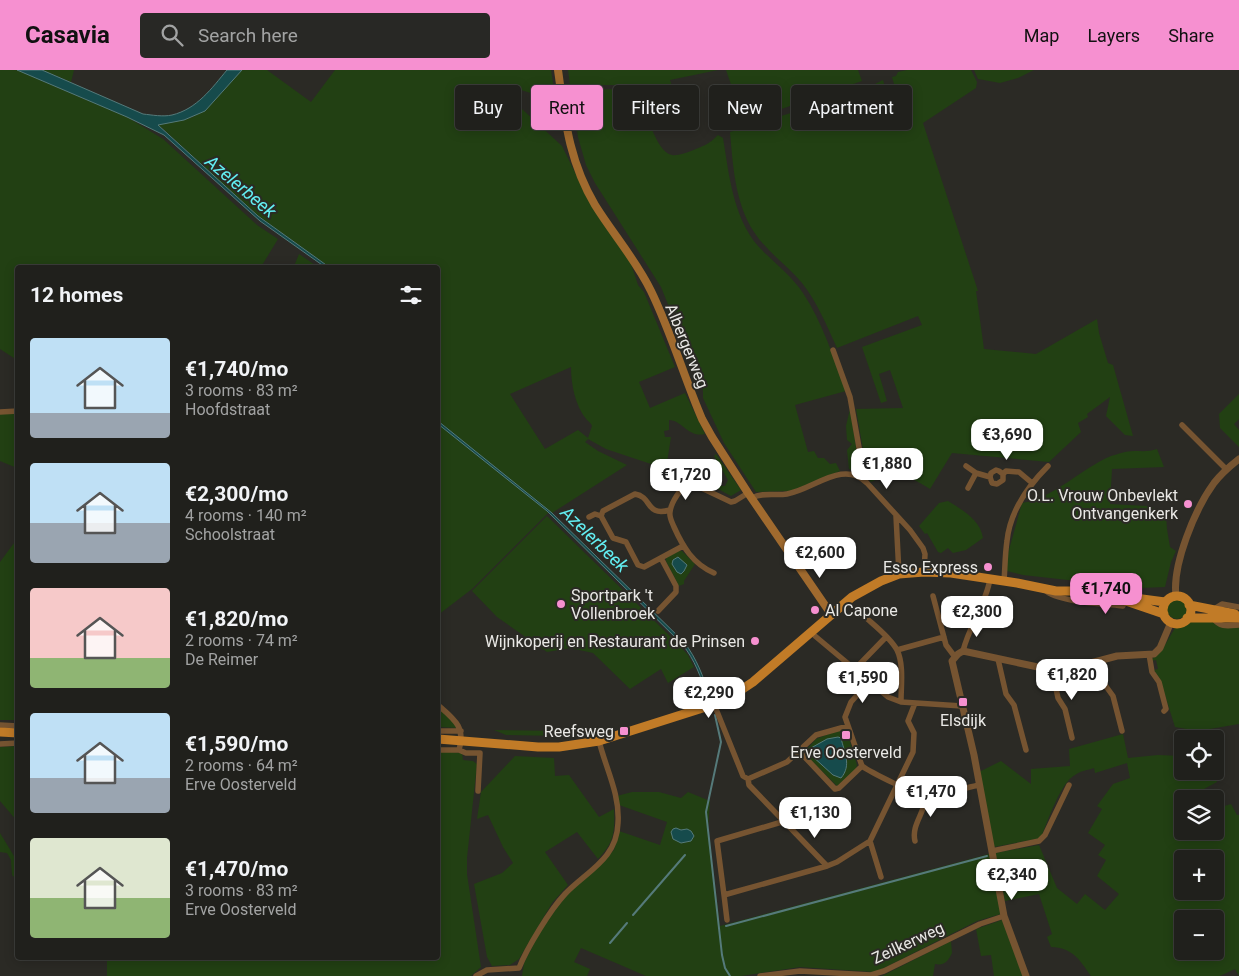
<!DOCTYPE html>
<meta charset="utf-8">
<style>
body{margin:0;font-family:Roboto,sans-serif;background:#282825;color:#f1f3f6;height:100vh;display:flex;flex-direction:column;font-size:19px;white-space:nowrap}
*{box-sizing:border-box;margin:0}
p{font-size:16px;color:#a2a3a3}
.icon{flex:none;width:28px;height:28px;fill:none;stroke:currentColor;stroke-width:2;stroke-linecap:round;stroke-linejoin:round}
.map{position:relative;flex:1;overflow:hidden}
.panel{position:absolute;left:15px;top:195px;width:425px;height:695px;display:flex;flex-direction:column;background:#20201c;border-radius:5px;box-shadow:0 2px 12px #0003,0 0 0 1px #3d3e3b}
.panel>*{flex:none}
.top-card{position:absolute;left:455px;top:15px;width:475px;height:45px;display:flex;gap:10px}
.tools{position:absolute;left:1174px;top:660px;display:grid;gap:10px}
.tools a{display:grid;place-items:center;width:50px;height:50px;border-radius:5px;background:#20201c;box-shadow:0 2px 12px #0003,0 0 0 1px #3d3e3b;font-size:25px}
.price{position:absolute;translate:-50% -42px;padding:0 11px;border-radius:10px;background:#fff;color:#222;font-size:16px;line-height:32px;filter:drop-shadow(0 1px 2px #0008)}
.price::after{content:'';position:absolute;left:50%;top:30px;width:15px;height:11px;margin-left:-8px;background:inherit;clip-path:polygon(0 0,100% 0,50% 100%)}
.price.active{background:#f690d0;color:#111}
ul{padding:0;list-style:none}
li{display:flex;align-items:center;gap:15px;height:125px;padding:0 15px}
li span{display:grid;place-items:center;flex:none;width:140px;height:100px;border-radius:5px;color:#555}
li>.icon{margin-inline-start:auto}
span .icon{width:60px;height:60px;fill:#fffc;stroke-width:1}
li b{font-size:21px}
h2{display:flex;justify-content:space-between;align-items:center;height:60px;padding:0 15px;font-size:21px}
.chip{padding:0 18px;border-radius:5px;background:#20201c;box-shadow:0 2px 12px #0003,0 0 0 1px #3d3e3b;font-size:18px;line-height:45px}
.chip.active{background:#f690d0;color:#111}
header{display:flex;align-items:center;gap:30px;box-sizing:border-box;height:70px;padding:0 25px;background:#f690d0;color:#111}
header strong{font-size:24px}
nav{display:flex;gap:28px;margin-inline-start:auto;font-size:18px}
.search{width:350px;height:45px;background:#282825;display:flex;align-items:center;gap:12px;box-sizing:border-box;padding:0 18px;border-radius:5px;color:#a2a3a3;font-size:19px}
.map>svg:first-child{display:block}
</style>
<header>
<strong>Casavia</strong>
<div class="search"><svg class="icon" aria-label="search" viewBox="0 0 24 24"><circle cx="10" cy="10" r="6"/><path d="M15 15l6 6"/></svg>Search here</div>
<nav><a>Map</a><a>Layers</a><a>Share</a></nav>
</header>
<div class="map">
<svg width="1239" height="906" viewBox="0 0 1239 906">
<rect width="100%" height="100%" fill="#2b2a25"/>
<path fill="#224013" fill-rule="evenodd" d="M0,0H17L127,47L163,69L257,155L278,169L261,197L18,198L17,290L0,279Z
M42,0H74L71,12Z
M242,0H267L311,32L335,0H551L554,19L537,25L521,20L508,27L505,23L500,26L502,30L501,31L513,43L522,39L562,76L587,127L630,191L638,215L644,222L675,297L639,312L650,338L685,323L705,364C688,368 682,350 669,350V360L664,361L665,367H671L666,399L606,379L588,369L585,372L598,381L627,395L552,443L438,351V198L329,197L258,146L162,58L157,55L193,47ZM571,297C571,314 575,336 587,350C589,352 591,353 592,356L588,368L578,360L545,379L510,324Z
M568,0H718L670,10L673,19L666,22L655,18H641L630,15H570Z
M726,0H858L862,11L744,52Z
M907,0H971L977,12L976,18L923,53L978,221H976L984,279L1036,284L1097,249L1099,263L1108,293L1113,295L1133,366L1125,365L1106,346L1110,327L1087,344L1088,347L1078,353L1081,362L1049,392L952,383L930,419C906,405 899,399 871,412L868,408L856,339L903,338L890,300L879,304L887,331L881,333L862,277L922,255L918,246L837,278C827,256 817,232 802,213C787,195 767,182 754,162C735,133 733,96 730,62L861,21L883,10L885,17L894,14L892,7L896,6L898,2Z
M974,0H1034L1018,8L1000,13L978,9Z
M626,19L640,21C644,35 655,82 672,85C678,86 685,83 691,81C701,77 710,74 718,65L723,68C729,104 733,147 758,176C772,191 791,205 803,223C822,251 834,289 846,321L795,335L808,382L814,381L818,388H824L830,394L836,393L840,401L791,421L756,422L724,373L703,328V321L661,217L595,113L586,95L578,67L571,20Z
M299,184L318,197H319H296L294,196Z
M1239,324V349L1234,354L1239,360V377L1220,358L1219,344Z
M850,339L860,402L849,399L847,380L852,374L847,370L846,356Z
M0,344H17V398L0,391Z
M438,354L549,442L472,519L438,545Z
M1157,379L1164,397L1112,399L1110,434L1147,436L1154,438L1166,446L1167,459L1170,477L1176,481L1171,492L1165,517L1140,518L1023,505L1007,501V487L1022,433C1056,427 1080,399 1111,386C1118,384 1126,381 1134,381C1142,381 1149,382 1157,379Z
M716,384L741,420L731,426L705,412L683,405L685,401H689L722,416H725L728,410L714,386Z
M948,431C962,440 980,449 983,468L966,480L953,483L948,478L941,483L938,482L927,463L925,464L919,456L939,433Z
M547,446L676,572L688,585L694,597L668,613L661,599L630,619L593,583L570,578L547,582L497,547L472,521Z
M17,469V650H0V492Z
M679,481H682L695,494L684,511V514L679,516L666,491V487Z
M1167 539a10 10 0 1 1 20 0a10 10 0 1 1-20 0Z
M1194,549L1239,557V654L1198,661L1175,657L1160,609L1154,600L1158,599L1156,590L1151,591V590L1162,580L1175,558Z
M438,638L457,655L459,658L438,657Z
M841,659L846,661L848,665L857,695L856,699L837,716L806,685L805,681L816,669ZM841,668L847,691L833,705L811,685L827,669Z
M494,660L560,661L561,666L506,665Z
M1123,664L1128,688L1158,685L1182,686V701H1215L1217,712L1204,719L1208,729H1182V761H1215V739L1231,734L1237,745H1239V906L1235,899L1220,906H1091C1079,889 1073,878 1051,877L1047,867L1052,864L1039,824L1005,831L995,783L1039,775L1057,818L1077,834L1085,824L1105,840L1119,824L1097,806L1106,790L1098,785L1105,775L1088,763L1102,739L1097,736L1113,714L1130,708L1127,693L1095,703L1094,698C1088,700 1080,701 1075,705C1061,712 1047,752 1041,768L994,777L979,702L1001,691L1031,714V699L1070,696L1069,679ZM1182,789H1215V821H1182ZM1182,849H1215V881H1182Z
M17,676V751L0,731V677Z
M438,681L462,683L463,690L473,691L477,694L467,788V804L481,897L471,906H107V888H438V809L440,805L438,795Z
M515,686L554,688L555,706L569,705L599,747L614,739C615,763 614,772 598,789L577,762L545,782L568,815L552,833L519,889L510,895L492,896L487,887L474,814L502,803L513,793L503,777L488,745L477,749L481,722Z
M632,722H659L681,728L688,722L710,731L708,760L720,856L989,784L1001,844L977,851L882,899L874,902L800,897L741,906H646L581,878L574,892L590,899L587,906H522L524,893L541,860L567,824L614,780L619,761L660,775L667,752L619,735L617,726Z
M0,763L14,786L17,787V810L12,805L11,790L7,783L0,782Z
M1002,850L1023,906H994L991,885L981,886L976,859Z
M951,871L952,883C948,891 945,896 935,894L933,906H882Z"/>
<path fill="#164b4c" stroke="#557a7a" d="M17,0H42L143,44C152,45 163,47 172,45C197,39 212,18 227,0H242L205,41L184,50L158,55L258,146L329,197H325L260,151L164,65L127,47Z
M438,351L552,443L684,572C697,589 703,606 710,627H707C701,607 695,590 682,574L547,441L438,354Z
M678,487L687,495L684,501L681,504L677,502L672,494L673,490Z
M838,667L841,668C844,682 852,695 841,708L833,705L811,685V678L827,669Z
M676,758L681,760L687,759L691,761L694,766L691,771L681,773L673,769L671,762L673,759Z"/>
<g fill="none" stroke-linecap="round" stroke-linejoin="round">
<path stroke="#557a7a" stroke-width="2" d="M715,645L721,672L706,742L722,885L725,898L730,906
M633,845L685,785
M726,856L987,786
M610,873L627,853"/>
<path stroke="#765431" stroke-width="5.5" d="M833,280L850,327L863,400L862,408
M0,342L18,341
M1182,355L1226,399
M966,396L976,403
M990,407L991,403L996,400L999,401L1003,404L1006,401L1019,402L1032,413
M968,418L976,403L990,407L992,413L997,414L1003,410V404
M752,428C763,422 775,426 787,424C813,420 843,389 867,413L910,460L923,478L925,484L924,502
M670,440C645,447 653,427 635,424L603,441L601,446L613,468L626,472L638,495L644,497L683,476
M896,446L899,504
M589,447L595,444L601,446
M714,503C693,494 683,477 674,457C672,452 669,447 670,442C671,432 681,418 689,412L731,432L735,431L748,423
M1004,511C1005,498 1005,484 1007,471C1010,441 1027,417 1048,396
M1045,520C1056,532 1106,534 1123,536
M933,526L946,575L955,587
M1239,537L1222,534L1214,539L1213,548C1220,558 1228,556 1239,555
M658,541L676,522V516L661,488
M864,546C875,556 890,567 897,580C904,594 901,616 901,632
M815,566L888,627L901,632L962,636
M897,580L944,567
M963,581C969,556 986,534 990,509
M1149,584L1152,602L1159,612L1166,639L1164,641
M998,589L1006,624L1014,635L1026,680
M1099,591L1105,615L1113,626L1122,661
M854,600L886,567
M1052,600L1058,628L1065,639L1072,668
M869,612L851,632L845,647L862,696C870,702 916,725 926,726C934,727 969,717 979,715
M714,634L743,706L748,709
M438,635C454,649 466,657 459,680
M0,655L18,656
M848,656L816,665L787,692L748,709L749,715L827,796L837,792L870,771L913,682L914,663L908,651L915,633
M438,661H461
M0,674L18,673
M438,680H459
M459,680L466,683H480L478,721
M799,681L835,719L839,718L862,696
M785,751L717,771L724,825L827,796
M870,771L881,807
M915,771C911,755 925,743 926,726
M992,781L1039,771L1045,765L1069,715
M724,825L727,850
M476,906L487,900L519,898C527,878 550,840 565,824C587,801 617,789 618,753C620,724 606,699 599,671
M760,906L800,901L871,905L884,901L980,854L1004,846"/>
<path stroke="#765431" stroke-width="7" d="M1176,526C1172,495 1195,439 1214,413C1221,404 1230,396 1239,389
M1026,906L1004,846L974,685L952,591L958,584L963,581L1052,600L1068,599L1117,586L1154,584L1160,578L1171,552"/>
<path stroke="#a06a2e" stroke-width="8" d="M558,0C565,50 569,91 595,135C613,164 636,190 651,221C671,262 684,307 702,349L712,367L748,423L831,544"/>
<path stroke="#c17b27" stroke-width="9" d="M1074,520L1165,532
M1163 540a14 14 0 1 1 28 0a14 14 0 1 1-28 0Z
M1123,530L1164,544
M1189,535L1235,544
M1187,548H1239
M0,662L18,663
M438,669L538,677H559L599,671L709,636L735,624L753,612L852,527L881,511L899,504L924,502L951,503L1017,513L1056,521H1079"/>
</g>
<g fill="#f690d0" stroke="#2b2a25" stroke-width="2">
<circle cx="1188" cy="434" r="5"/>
<circle cx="988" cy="497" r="5"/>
<circle cx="561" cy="534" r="5"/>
<circle cx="815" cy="540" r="5"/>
<circle cx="755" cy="571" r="5"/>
<rect x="958" y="627" width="10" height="10" rx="2.5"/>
<rect x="619" y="656" width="10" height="10" rx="2.5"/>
<rect x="841" y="660" width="10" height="10" rx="2.5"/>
</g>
<g text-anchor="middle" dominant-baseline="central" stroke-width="4" stroke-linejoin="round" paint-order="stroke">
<g font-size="16" fill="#e9e8e5" stroke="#2b2a25">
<text transform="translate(687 276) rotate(68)">Albergerweg</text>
<text transform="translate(908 873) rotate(-25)">Zeilkerweg</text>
</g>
<g font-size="16" fill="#e9e8e5" stroke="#2b2a25" text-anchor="end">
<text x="1178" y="425">O.L. Vrouw Onbevlekt<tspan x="1178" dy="18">Ontvangenkerk</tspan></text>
<text x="978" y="497">Esso Express</text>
<text x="571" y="525" text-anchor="start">Sportpark 't<tspan x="571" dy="18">Vollenbroek</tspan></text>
<text x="825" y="540" text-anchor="start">Al Capone</text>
<text x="745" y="571">Wijnkoperij en Restaurant de Prinsen</text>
<text x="963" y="650" text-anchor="middle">Elsdijk</text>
<text x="614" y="661">Reefsweg</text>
<text x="846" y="682" text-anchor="middle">Erve Oosterveld</text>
</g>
<g font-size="18" font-style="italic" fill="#62eff3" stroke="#2b2a25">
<text transform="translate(241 116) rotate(40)">Azelerbeek</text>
<text transform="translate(595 469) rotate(44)">Azelerbeek</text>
</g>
</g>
</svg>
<div class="tools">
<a><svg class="icon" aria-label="locate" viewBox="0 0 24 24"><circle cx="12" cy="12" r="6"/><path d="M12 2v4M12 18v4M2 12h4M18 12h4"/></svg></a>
<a><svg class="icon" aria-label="layers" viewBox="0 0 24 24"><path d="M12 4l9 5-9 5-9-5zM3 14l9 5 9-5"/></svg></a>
<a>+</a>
<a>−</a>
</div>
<b class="price" style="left:1007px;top:391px">€3,690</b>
<b class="price" style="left:887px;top:420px">€1,880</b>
<b class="price" style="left:686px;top:431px">€1,720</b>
<b class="price" style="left:820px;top:509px">€2,600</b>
<b class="price active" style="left:1106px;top:545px">€1,740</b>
<b class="price" style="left:977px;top:568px">€2,300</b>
<b class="price" style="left:1072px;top:631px">€1,820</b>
<b class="price" style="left:863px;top:634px">€1,590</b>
<b class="price" style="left:709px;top:649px">€2,290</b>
<b class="price" style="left:931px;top:748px">€1,470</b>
<b class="price" style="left:815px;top:769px">€1,130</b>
<b class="price" style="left:1012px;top:831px">€2,340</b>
<div class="top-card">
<a class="chip">Buy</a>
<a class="chip active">Rent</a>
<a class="chip">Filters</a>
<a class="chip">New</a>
<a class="chip">Apartment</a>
</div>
<section class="panel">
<h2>12 homes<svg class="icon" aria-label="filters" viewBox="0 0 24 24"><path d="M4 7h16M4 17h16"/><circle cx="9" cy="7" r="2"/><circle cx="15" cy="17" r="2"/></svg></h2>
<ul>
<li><span style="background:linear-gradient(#bfe0f5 75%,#9aa5b1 0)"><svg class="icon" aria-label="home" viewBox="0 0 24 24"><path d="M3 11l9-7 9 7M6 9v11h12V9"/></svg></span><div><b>€1,740/mo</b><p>3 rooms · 83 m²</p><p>Hoofdstraat</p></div></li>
<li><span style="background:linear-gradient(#bfe0f5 60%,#9aa5b1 0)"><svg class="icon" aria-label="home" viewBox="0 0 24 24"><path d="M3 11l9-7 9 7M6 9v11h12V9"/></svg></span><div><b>€2,300/mo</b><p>4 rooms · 140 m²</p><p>Schoolstraat</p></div></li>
<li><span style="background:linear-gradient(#f6c9c9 70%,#8fb573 0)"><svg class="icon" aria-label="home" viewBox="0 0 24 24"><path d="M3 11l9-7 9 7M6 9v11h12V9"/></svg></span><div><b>€1,820/mo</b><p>2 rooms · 74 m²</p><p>De Reimer</p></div></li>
<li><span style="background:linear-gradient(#bfe0f5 65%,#9aa5b1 0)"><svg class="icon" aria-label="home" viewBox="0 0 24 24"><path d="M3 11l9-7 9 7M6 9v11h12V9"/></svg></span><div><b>€1,590/mo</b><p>2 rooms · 64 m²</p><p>Erve Oosterveld</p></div></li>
<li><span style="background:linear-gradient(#dfe7d0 60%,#8fb573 0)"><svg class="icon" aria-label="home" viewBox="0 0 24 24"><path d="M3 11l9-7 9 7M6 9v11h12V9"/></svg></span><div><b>€1,470/mo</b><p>3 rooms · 83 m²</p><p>Erve Oosterveld</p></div></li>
</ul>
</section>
</div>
